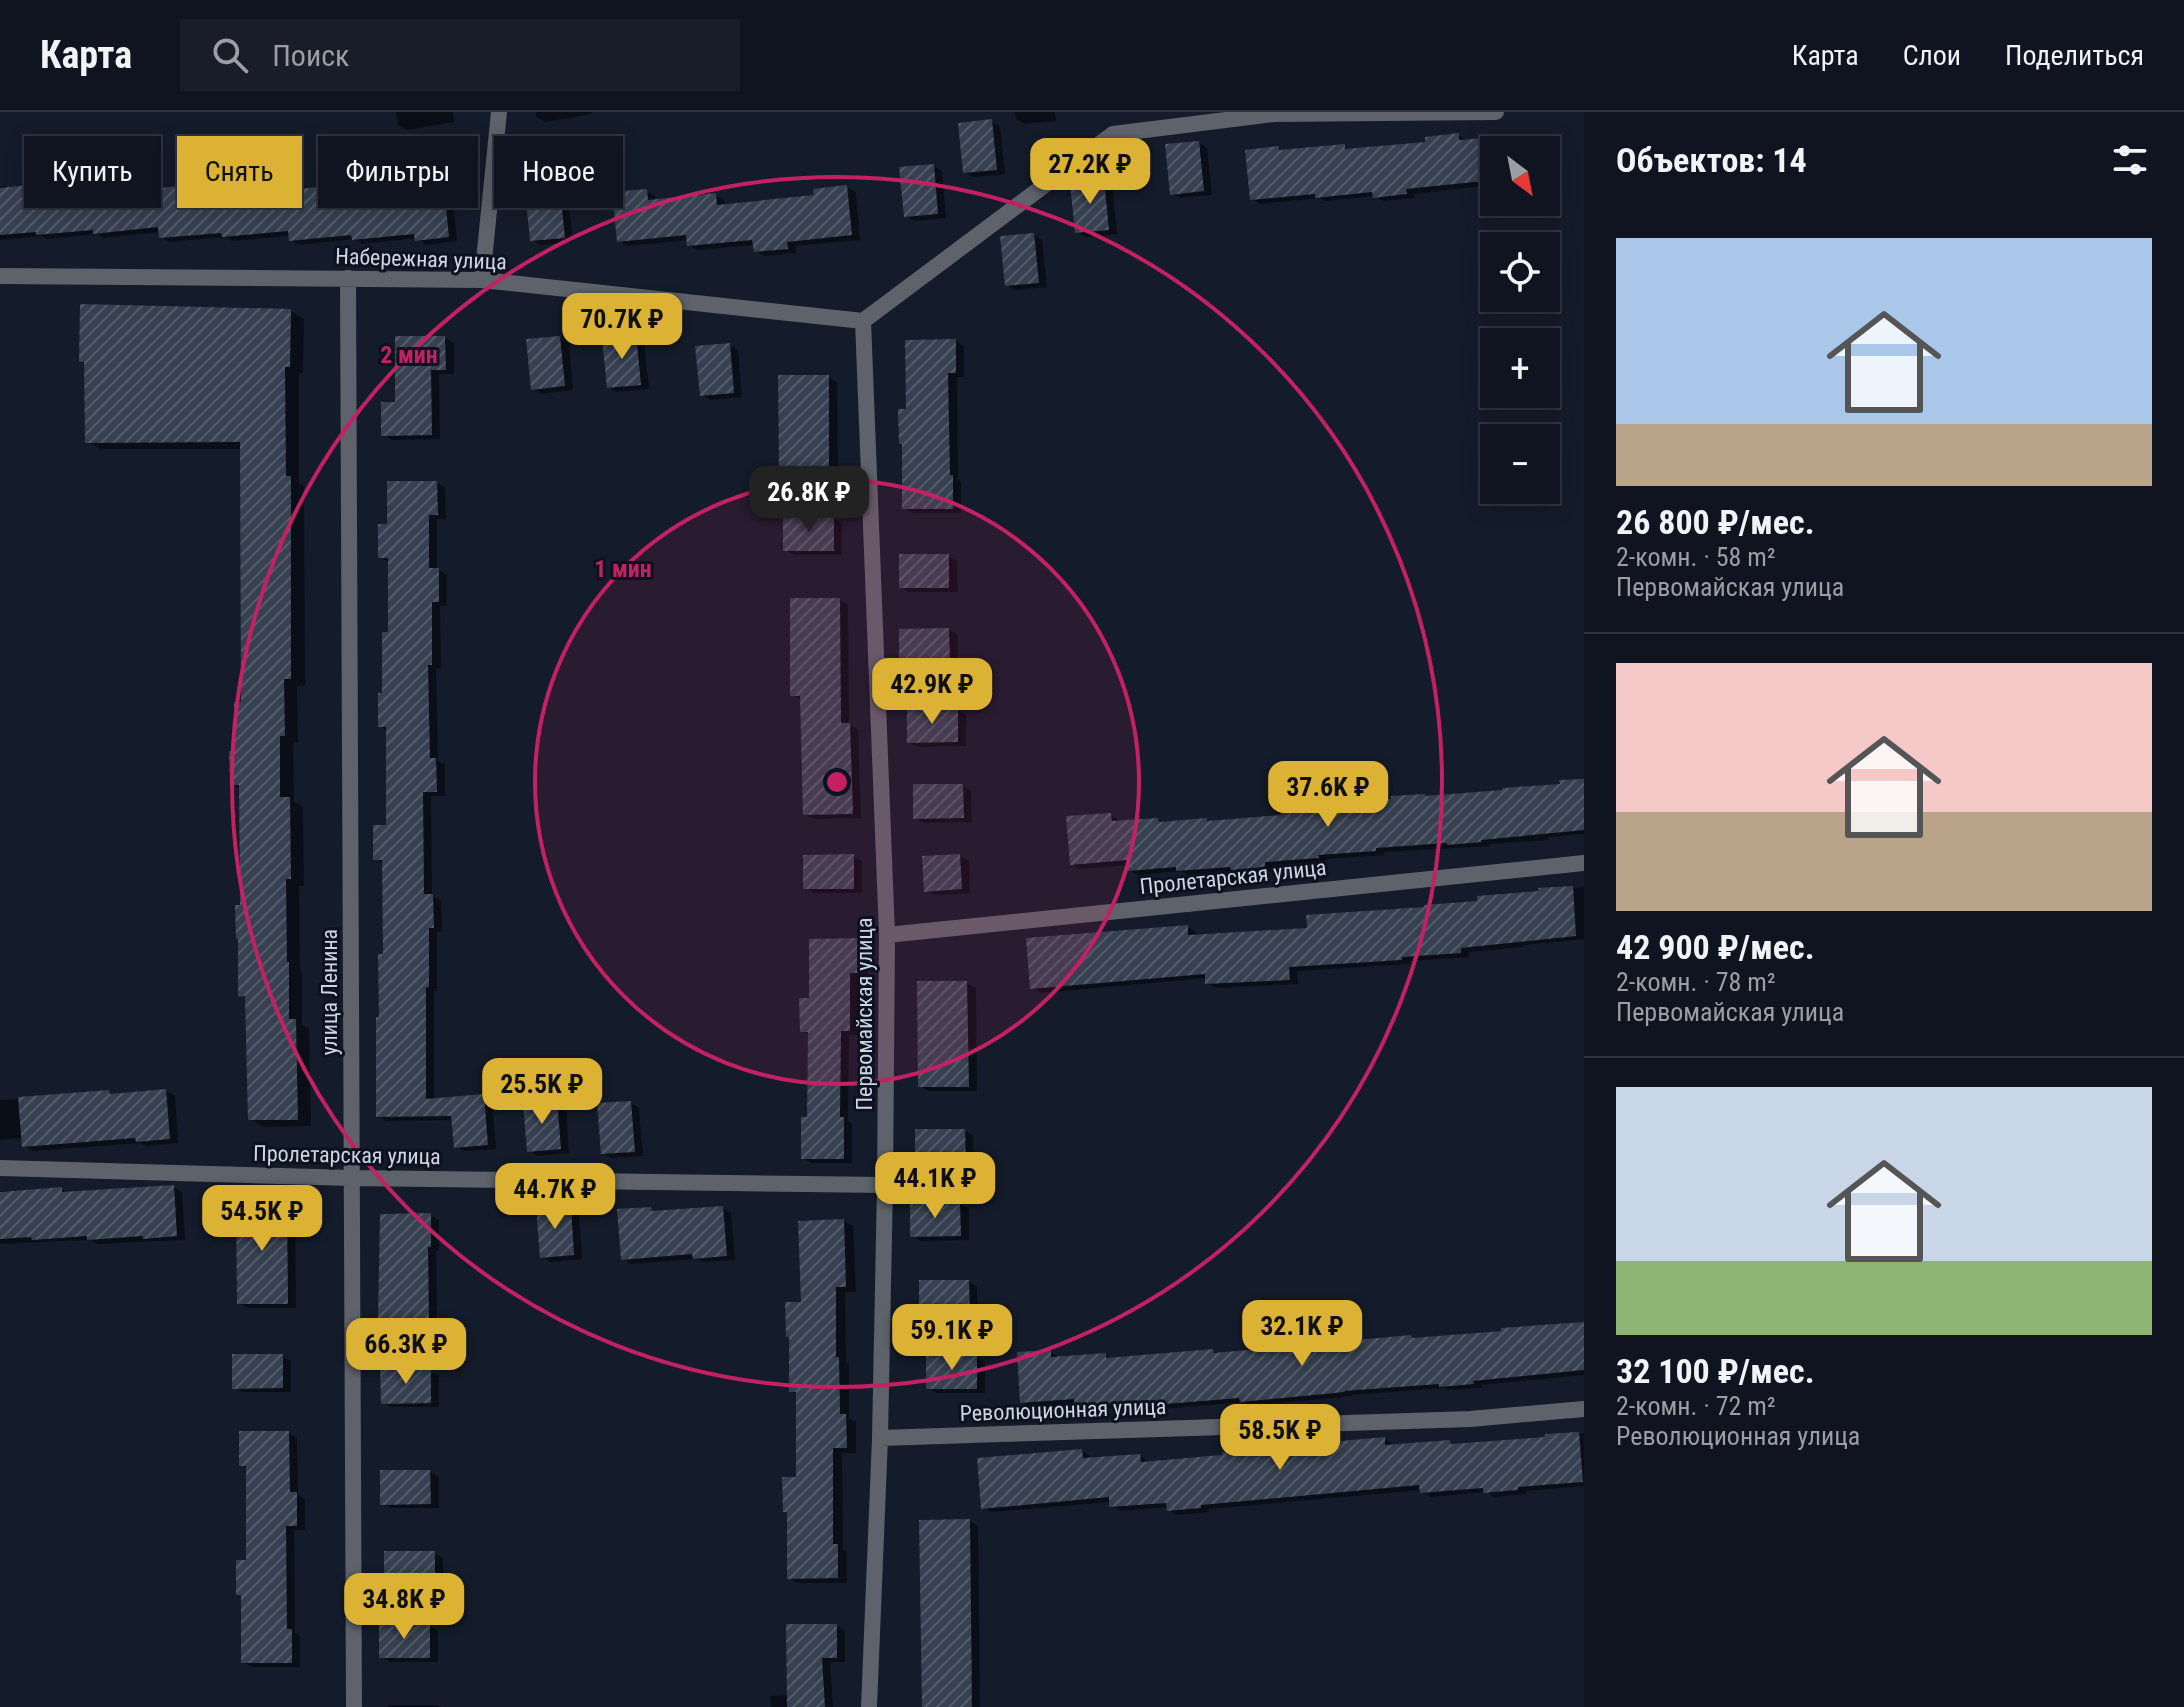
<!DOCTYPE html>
<html lang="ru">
<meta charset="utf-8">
<style>
body{margin:0;font-family:"Roboto Condensed",sans-serif;background:#181d29;color:#f1f3f6;height:100vh;display:flex;flex-direction:column;font-size:30px;white-space:nowrap}
*{box-sizing:border-box;margin:0}
p{font-size:26px;color:#9b9ea5}
.icon{flex:none;width:44px;height:44px;fill:none;stroke:currentColor;stroke-width:2;stroke-linecap:round;stroke-linejoin:round}
.map{position:relative;flex:1;overflow:hidden}
.side{display:flex;flex-direction:column;background:#0f1420;width:600px}
.side>*{flex:none}
.hud{position:absolute;left:24px;top:24px;width:760px;height:72px;display:flex;gap:16px}
.needle{width:52px;rotate:148deg}
.fabs{position:absolute;left:1480px;top:24px;display:grid;gap:16px}
.fabs a{display:grid;place-items:center;width:80px;height:80px;border-radius:0px;background:#0f1420;box-shadow:0 4px 20px #0003,0 0 0 2px #2f333e;font-size:40px}
.price{position:absolute;translate:-50% -68px;padding:0 18px;border-radius:16px;background:#dbb233;color:#111;font-size:26px;line-height:52px;filter:drop-shadow(0 2px 4px #0008)}
.price::after{content:'';position:absolute;left:50%;top:48px;width:24px;height:18px;margin-left:-12px;background:inherit;clip-path:polygon(0 0,100% 0,50% 100%)}
.price.current{background:#222;color:#fff}
ul{padding:0;list-style:none}
li{display:grid;align-content:center;gap:16px;height:424px;padding:0 32px}
li+li{border-top:2px solid #2f333e}
li span{display:grid;place-items:center;height:248px;border-radius:0px;color:#555}
li>.icon{margin-inline-start:auto}
span .icon{width:144px;height:144px;fill:#fffc;stroke-width:1}
li b{font-size:34px}
h2{display:flex;justify-content:space-between;align-items:center;height:96px;padding:0 32px;font-size:34px}
.tag{padding:0 28px;border-radius:0px;background:#0f1420;box-shadow:0 4px 20px #0003,0 0 0 2px #2f333e;font-size:28px;line-height:72px}
.tag.current{background:#dbb233;color:#111}
header{display:flex;align-items:center;gap:48px;box-sizing:border-box;height:112px;padding:0 40px;background:#0f1420;border-bottom:2px solid #2f333e}
header strong{font-size:38px}
nav{display:flex;gap:44px;margin-inline-start:auto;font-size:28px}
.search{width:560px;height:72px;background:#181d29;display:flex;align-items:center;gap:20px;box-sizing:border-box;padding:0 28px;border-radius:0px;color:#9b9ea5;font-size:30px}
main{display:flex;flex:1;min-height:0}
.map>svg:first-child{display:block}
</style>
<header>
<strong>Карта</strong>
<div class="search"><svg class="icon" aria-label="search" viewBox="0 0 24 24"><circle cx="10" cy="10" r="6"/><path d="M15 15l6 6"/></svg>Поиск</div>
<nav><a>Карта</a><a>Слои</a><a>Поделиться</a></nav>
</header>
<main>
<div class="map">
<svg width="1584" height="1595" viewBox="0 0 1584 1595">
<defs>
<pattern id="building-hatch" width="6" height="6" patternUnits="userSpaceOnUse" patternTransform="scale(2)"><rect width="6" height="6" fill="#374051"/><path d="M-1 1l2-2M0 6l6-6M5 7l2-2" fill="none" stroke="#535b6a"/></pattern>
</defs>
<rect width="100%" height="100%" fill="#141b2a"/>
<path fill="#0007" fill-rule="evenodd" d="M396,0H453L454,10L407,18L398,13Z
M536,0H592V2L545,10L536,5Z
M1015,0H1055L1056,9L1025,12L1016,7Z
M992,10L1000,15L1005,62L973,65L965,60Z
M1458,23L1468,29L1511,25L1519,30L1520,38H1494V80L1484,74L1414,82L1415,86L1383,89L1374,84L1326,89L1320,86L1260,92L1252,87L1279,36L1284,39L1344,34L1352,39L1427,32Z
M1199,31L1207,36L1212,83L1180,86L1172,81Z
M933,54L942,59L946,106L915,109L906,104Z
M1104,69L1112,74L1117,122L1086,125L1077,120Z
M122,70L130,75L131,81L188,75L196,80L250,74L259,79L260,83L318,77L326,82L380,76L389,81L444,77L452,82L457,129L426,133L417,126L362,132L354,127L299,133L291,128L290,124L232,129L225,125L169,130L161,125L160,120L104,126L97,122L47,127L42,124L0,128V75L5,74L10,77L65,71L72,75Z
M847,75L856,80L860,128L795,134L796,141L764,144L756,139L755,133L697,138L689,133L688,128L628,134L619,129L646,79L655,84V89L716,83L724,88L725,95L816,85Z
M559,78L568,83L573,130L541,133L532,128Z
M1034,123L1042,128L1047,175L1015,178L1007,173Z
M291,199L304,207L303,261H299V371L304,374L305,574H297L298,630H293L294,690L303,695L304,774H299L300,858L302,860V913L309,917L311,1014L263,1015L250,1007L247,887L240,883L242,795L241,677L232,672L243,592L242,337H100L87,329L86,252L81,249Z
M636,225L644,230L649,277L617,280L609,275Z
M445,226L454,231V262H439L440,327L392,328L383,323L397,292Z
M560,226L569,231L573,278L542,282L533,276Z
M956,229L964,234V265H957L958,368L961,370V401H913L904,396L908,299Z
M729,233L738,238L742,285L711,288L702,283Z
M828,265L837,270L838,362H790L781,357Z
M437,371L445,376L446,407H437V457L447,463V494H440L441,557H436L438,649L445,653V684H431L432,783L441,789L442,819L437,820V879H434V988L484,984L492,989L496,1037L464,1039L455,1034L453,1008L386,1009L378,1004L385,844L384,752L375,747L388,715V619L380,614L390,522V451L380,445L389,414Z
M833,406L842,411V443H794L785,438Z
M948,444L957,449L958,480H909L901,475Z
M840,488L848,493L849,612L858,618L861,706L814,707L805,702L802,588L792,583Z
M949,518L958,523V554L910,555L901,550Z
M957,598L966,603V634L918,635L909,630Z
M1584,669V722L1548,725V728L1489,732L1490,734L1383,740L1384,743L1326,747V750L1273,754V759L1241,762L1237,759L1187,763L1181,759L1138,763L1130,758L1129,753L1080,757L1072,752L1110,703L1119,708V710L1158,708L1164,711L1207,708L1212,711L1283,705L1425,684L1429,686L1562,673Z
M963,674L971,679L972,710L924,711L915,706Z
M853,744L862,749V781H814L805,776Z
M960,744L969,749L970,781L935,783L926,778Z
M1584,775V827L1523,833V835L1469,840V845L1410,849V852L1297,859L1298,872L1216,876L1207,871V866L1041,881L1032,876L1187,815L1196,820V825L1310,818L1541,781V778Z
M859,828L868,833V865H858V923H849L848,1009L852,1012V1051H811L803,1046L809,1007L810,923L802,919L811,888Z
M967,871L976,876L977,979H928L920,974Z
M166,979L175,984L178,1031L146,1034L140,1031L33,1039L24,1034V1026L0,1028V988L109,980L115,983Z
M557,989L566,994L569,1041L537,1044L529,1038Z
M631,991L639,996L643,1044L611,1046L603,1041Z
M965,1019L973,1024L974,1055L926,1056L917,1051Z
M173,1075L182,1080L185,1128L98,1132L90,1128L0,1132V1079L7,1078L12,1081L62,1077L69,1081Z
M287,1092L295,1097L296,1196H248L239,1191Z
M960,1092L969,1097V1128L921,1129L912,1124Z
M570,1095L579,1100L582,1147L551,1150L542,1145Z
M723,1096L731,1101L735,1148L703,1150L697,1147L631,1152L623,1147L651,1097L658,1101Z
M430,1103L439,1108V1139H436L437,1211H389L380,1206Z
M843,1109L853,1114L856,1180H845L846,1251L849,1252V1306L856,1310V1341H842L843,1438L847,1440V1471H799L789,1466V1401L785,1399L798,1367V1282L791,1279L803,1192Z
M969,1170L977,1175L978,1206L930,1207L921,1202Z
M1584,1210V1263L1481,1273L1482,1276L1450,1278L1445,1276L1352,1283V1284L1250,1294L1244,1290L1139,1299L1130,1294L1086,1298L1077,1291L1031,1295L1022,1290L1050,1240L1059,1245L1105,1243L1114,1248L1213,1239L1219,1242L1411,1225L1415,1227ZM1138,1286V1290L1083,1295V1291Z
M282,1244L291,1249V1280H243L234,1275Z
M976,1245L985,1250V1281H937L928,1276Z
M430,1259L439,1264V1295H391L383,1290Z
M289,1321L297,1326L298,1383L305,1387V1418H294L295,1521L300,1524V1555H252L243,1550V1485L238,1481L248,1450V1357L241,1353Z
M1584,1321V1374L1526,1379V1382L1494,1385L1487,1380L1430,1385L1422,1378L1209,1397V1400L1177,1403L1169,1398V1395L1120,1399L1111,1394V1390L991,1400L983,1395L1082,1339L1090,1344L1091,1348L1140,1344L1148,1349L1149,1351L1384,1327L1393,1332V1334L1450,1330L1457,1334L1547,1327V1324Z
M430,1360L439,1365V1396H391L382,1391Z
M969,1409L978,1414L980,1595H925Z
M434,1441L443,1446V1476L395,1477L386,1472Z
M429,1514L438,1519V1550H390L381,1545Z
M836,1514L845,1519V1550H830L833,1595H771L770,1584L789,1583Z
M388,1593H437L441,1595H388Z"/>
<path fill="url(#building-hatch)" d="M992,7L997,58L963,61L958,11Z
M1459,21V28L1494,25V68L1406,77L1407,82L1373,86L1372,80L1315,86V82L1250,88L1245,38L1279,34V38L1345,32V37L1425,30V25Z
M1199,29L1204,79L1170,83L1165,32Z
M934,52L938,102L904,105L899,55Z
M1104,67L1109,118L1075,121L1070,71Z
M122,68L123,80L188,73L189,78L251,72L252,82L318,75L319,81L381,74V81L444,75L449,125L415,129L414,122L352,128L351,123L289,129L288,119L222,125L221,121L159,126L158,115L93,122V118L36,123V120L0,123V76L65,69L66,74Z
M847,73L852,123L787,130L788,137L754,140L752,128L687,134L686,123L617,130L612,80L647,77L648,88L716,81L717,93L814,83L813,77Z
M560,76L565,126L530,129L525,79Z
M1034,121L1039,171L1005,174L1000,124Z
M80,192L291,197L290,255H285L286,364H291V567H284L285,624H280V685H290L291,767H286L287,850H289V907H296L298,1008H248L245,884L238,885V827H236L235,793H240L239,673H230L229,639H234V590H241L240,330L85,331L84,250H79Z
M636,222L641,273L607,276L602,226Z
M395,224H445L446,258H431L432,323L381,324V290H395Z
M560,224L565,274L531,278L526,227Z
M956,227V261H948L950,363H953V397H902V332H899L898,297H906L905,228Z
M730,231L734,281L700,284L695,234Z
M778,263H829V358L779,359Z
M387,369H437L438,403H429V456H439V490H432V553H428L430,646H436L437,680H423L424,782H433L434,816H429V875H426V987L484,982L488,1033L454,1036L451,1004L376,1005V905H379L378,842H383L382,748H373V713H386V615H378V581H382V520H388V446H378V412H387Z
M834,404V439H783V405Z
M899,442H949V476H899Z
M790,486H840L841,611H850L853,702L803,703L800,584H790Z
M949,516L950,550L899,551V517Z
M958,596V630L907,631V597Z
M1584,667V718L1481,728L1482,730L1447,733V731L1376,736V739L1318,743L1319,746L1265,750V755L1231,758L1230,755L1176,759V755L1128,759L1127,748L1070,753L1066,704L1111,701L1112,709L1158,706L1159,710L1207,706V709L1281,703V698L1338,694V691L1391,687V684L1425,682V684L1502,678V676L1560,672L1559,668Z
M913,672H963L964,706L913,707Z
M854,742V777H803V743Z
M960,742L962,777L924,780L922,744Z
M1573,774L1576,824L1461,836V841L1402,845V848L1289,855L1290,868L1205,872V862L1030,877L1026,826L1188,813V823L1307,816L1306,803L1424,795V793L1477,789V784L1539,779L1538,776Z
M860,826V861H850V919H841L840,1005H844V1047H801V1005H807L808,920H800L799,886H809V827Z
M917,869H967L969,975H918Z
M166,977L170,1027L136,1030L135,1026L22,1035L18,985L109,978L110,982Z
M557,987L561,1037L527,1040L523,990Z
M631,989L635,1040L601,1042L597,991Z
M915,1017H965L966,1051L915,1052Z
M174,1073L177,1124L143,1127V1124L87,1128V1124L32,1128L31,1125L0,1127V1080L62,1075V1080Z
M236,1090H287L288,1192H237Z
M960,1090L961,1124L910,1125V1091Z
M571,1093L574,1143L540,1146L536,1095Z
M723,1094L727,1144L693,1147L692,1142L621,1148L617,1097L651,1095L652,1099Z
M431,1101V1135H428L429,1207H378L380,1102Z
M844,1107L846,1175H836V1245H839L840,1302H846L847,1336H833V1432H838V1466L787,1467V1400H783L782,1365H796V1280H789V1225H786L785,1190H801L798,1109Z
M919,1168H969L970,1202L919,1203Z
M1584,1210V1258L1473,1269L1474,1272L1439,1275V1272L1344,1279L1345,1280L1240,1290L1239,1286L1129,1295L1128,1289L1075,1294L1074,1287L1020,1291L1017,1240L1051,1238V1245L1106,1241V1246L1213,1237L1214,1241L1411,1223L1412,1226L1501,1219V1216Z
M232,1242H283V1276L232,1277Z
M926,1243H977V1277H926Z
M380,1257H431V1291L381,1292Z
M239,1319H289L290,1380H297V1414H286L287,1517H292V1551H241V1483H236V1448H246V1354H239Z
M1579,1320L1583,1370L1518,1375V1378L1483,1381V1376L1420,1381L1419,1373L1201,1393V1396L1167,1399L1166,1391L1109,1395V1385L981,1397L977,1346L1082,1337L1083,1346L1140,1342L1141,1350L1222,1343V1340L1385,1325V1333L1450,1328L1451,1332L1545,1325V1322Z
M380,1358H430L431,1392L380,1393Z
M970,1407L972,1595H922L919,1408Z
M384,1439H435V1473H384Z
M379,1512H430V1546H379Z
M786,1512H837V1546H822L825,1595H787Z"/>
<g fill="none" stroke-linecap="round" stroke-linejoin="round">
<path stroke="#5e626a" stroke-width="16" d="M0,164L482,168L863,209L1113,22L1274,2L1496,0
M348,166L354,1595
M482,168L499,0
M863,209L887,823L885,1073L880,1326L869,1595
M887,823L1584,751
M0,1056L352,1066L885,1073
M880,1326L1470,1307L1584,1297"/>
</g>
<circle cx="837" cy="670" r="302" fill="#c32162" fill-opacity=".12"/>
<g fill="none" stroke="#c32162" stroke-width="4">
<circle cx="837" cy="670" r="302"/>
<circle cx="837" cy="670" r="605"/>
</g>
<g text-anchor="middle" dominant-baseline="central" stroke-width="6" stroke-linejoin="round" paint-order="stroke">
<g font-size="22" fill="#d0d5e0" stroke="#0b1220">
<text transform="translate(421 147) rotate(2)">Набережная улица</text>
<text transform="translate(1233 765) rotate(-6)">Пролетарская улица</text>
<text transform="translate(329 880) rotate(-90)">улица Ленина</text>
<text transform="translate(864 902) rotate(-90)">Первомайская улица</text>
<text transform="translate(347 1043) rotate(1)">Пролетарская улица</text>
<text transform="translate(1063 1298) rotate(-2)">Революционная улица</text>
</g>
</g>
<circle cx="837" cy="670" r="12" fill="#c32162" stroke="#0b1220" stroke-width="4"/>
<g font-size="24" text-anchor="middle" font-weight="bold" fill="#c32162" stroke="#0b1220" stroke-width="6" stroke-linejoin="round" paint-order="stroke">
<text x="409" y="251">2 мин</text>
<text x="623" y="465">1 мин</text>
</g>
</svg>
<div class="fabs">
<a><svg class="needle" viewBox="-14 -14 28 28"><path d="M0-13l5 13h-10z" fill="#e53935"/><path d="M0 13l5-13h-10z" fill="#9b9ea5"/></svg></a>
<a><svg class="icon" aria-label="locate" viewBox="0 0 24 24"><circle cx="12" cy="12" r="6"/><path d="M12 2v4M12 18v4M2 12h4M18 12h4"/></svg></a>
<a>+</a>
<a>−</a>
</div>
<b class="price" style="left:1090px;top:94px">27.2K ₽</b>
<b class="price" style="left:622px;top:249px">70.7K ₽</b>
<b class="price current" style="left:809px;top:422px">26.8K ₽</b>
<b class="price" style="left:932px;top:614px">42.9K ₽</b>
<b class="price" style="left:1328px;top:717px">37.6K ₽</b>
<b class="price" style="left:542px;top:1014px">25.5K ₽</b>
<b class="price" style="left:935px;top:1108px">44.1K ₽</b>
<b class="price" style="left:555px;top:1119px">44.7K ₽</b>
<b class="price" style="left:262px;top:1141px">54.5K ₽</b>
<b class="price" style="left:1302px;top:1256px">32.1K ₽</b>
<b class="price" style="left:952px;top:1260px">59.1K ₽</b>
<b class="price" style="left:406px;top:1274px">66.3K ₽</b>
<b class="price" style="left:1280px;top:1360px">58.5K ₽</b>
<b class="price" style="left:404px;top:1529px">34.8K ₽</b>
<div class="hud">
<a class="tag">Купить</a>
<a class="tag current">Снять</a>
<a class="tag">Фильтры</a>
<a class="tag">Новое</a>
</div>
</div>
<section class="side">
<h2>Объектов: 14<svg class="icon" aria-label="filters" viewBox="0 0 24 24"><path d="M4 7h16M4 17h16"/><circle cx="9" cy="7" r="2"/><circle cx="15" cy="17" r="2"/></svg></h2>
<ul>
<li><span style="background:linear-gradient(#a9c7e8 75%,#b9a48a 0)"><svg class="icon" aria-label="home" viewBox="0 0 24 24"><path d="M3 11l9-7 9 7M6 9v11h12V9"/></svg></span><div><b>26 800 ₽/мес.</b><p>2-комн. · 58 m²</p><p>Первомайская улица</p></div></li>
<li><span style="background:linear-gradient(#f6c9c9 60%,#b9a48a 0)"><svg class="icon" aria-label="home" viewBox="0 0 24 24"><path d="M3 11l9-7 9 7M6 9v11h12V9"/></svg></span><div><b>42 900 ₽/мес.</b><p>2-комн. · 78 m²</p><p>Первомайская улица</p></div></li>
<li><span style="background:linear-gradient(#c9d6e8 70%,#8fb573 0)"><svg class="icon" aria-label="home" viewBox="0 0 24 24"><path d="M3 11l9-7 9 7M6 9v11h12V9"/></svg></span><div><b>32 100 ₽/мес.</b><p>2-комн. · 72 m²</p><p>Революционная улица</p></div></li>
</ul>
</section>
</main>
